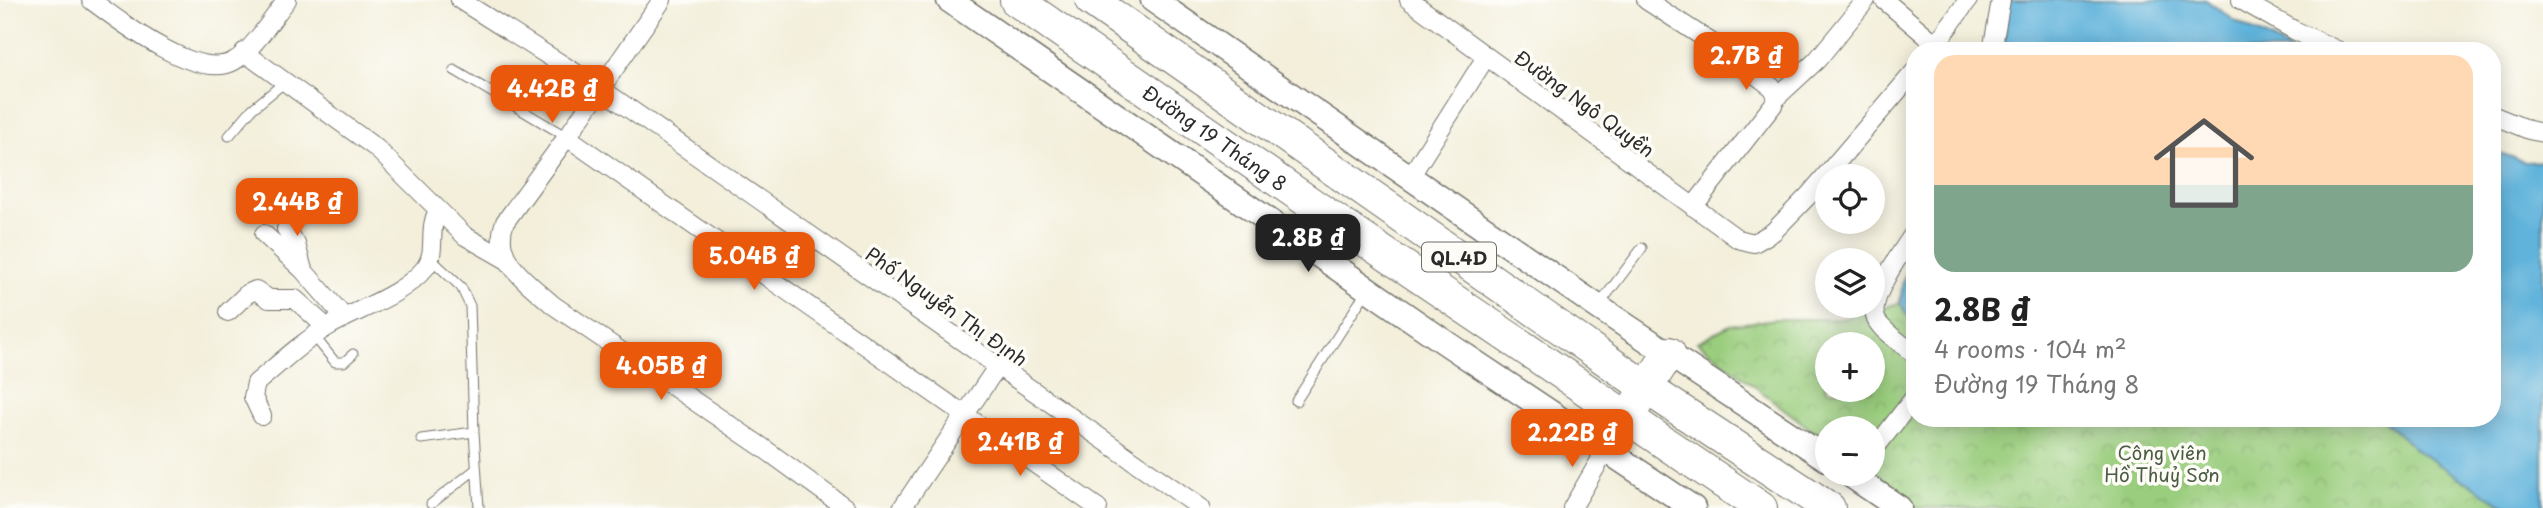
<!DOCTYPE html>
<meta charset="utf-8">
<style>
body{margin:0;font-family:"Playpen Sans",sans-serif;background:#f2f2f2;color:#222;height:100vh;display:flex;flex-direction:column;font-size:26px;white-space:nowrap}
*{box-sizing:border-box;margin:0}
p{font-size:23px;color:#767676}
.icon{flex:none;width:38px;height:38px;fill:none;stroke:currentColor;stroke-width:2;stroke-linecap:round;stroke-linejoin:round}
.map{position:relative;flex:1;overflow:hidden}
.drawer{position:absolute;left:1906px;top:42px;width:595px;height:385px;display:flex;flex-direction:column;background:#fff;border-radius:28px;box-shadow:0 4px 18px #0003}
.drawer>*{flex:none}
.tools{position:absolute;left:1815px;top:164px;display:grid;gap:14px}
.tools a{display:grid;place-items:center;width:70px;height:70px;border-radius:50%;background:#fff;box-shadow:0 4px 18px #0003;font-size:35px}
.price{position:absolute;translate:-50% -60px;padding:0 16px;border-radius:14px;background:#ea580c;color:#fff;font-size:23px;line-height:46px;filter:drop-shadow(0 2px 4px #0008)}
.price::after{content:'';position:absolute;left:50%;top:42px;width:21px;height:16px;margin-left:-10px;background:inherit;clip-path:polygon(0 0,100% 0,50% 100%)}
.price.selected{background:#222;color:#fff}
ul{padding:0;list-style:none}
li{display:grid;align-content:center;gap:14px;height:371px;padding:0 28px}
li+li{border-top:2px solid #e0e0e0}
li span{display:grid;place-items:center;height:217px;border-radius:21px;color:#555}
li>.icon{margin-inline-start:auto}
span .icon{width:126px;height:126px;fill:#fffc;stroke-width:1}
li b{font-size:30px}
.map>svg:first-child{display:block}
</style>
<div class="map">
<svg width="2543" height="508" viewBox="0 0 2543 508">
<defs>
<pattern id="park-crowns" width="20" height="18" patternUnits="userSpaceOnUse" patternTransform="scale(1.75)"><rect width="20" height="18" fill="#9acd7d"/><path d="M2 6a3 3 0 1 1 6 0M12 15a3 3 0 1 1 6 0" fill="none" stroke="#85b06c"/></pattern>
</defs>
<rect width="100%" height="100%" fill="#fdfcf7"/>
<filter id="ink" filterUnits="userSpaceOnUse"><feTurbulence type="fractalNoise" baseFrequency=".0143" numOctaves="2"/><feDisplacementMap in="SourceGraphic" scale="14" xChannelSelector="R" yChannelSelector="G"/><feConvolveMatrix kernelMatrix="1 2 1 2 8 2 1 2 1" color-interpolation-filters="sRGB"/></filter>
<filter id="wash" filterUnits="userSpaceOnUse"><feTurbulence type="fractalNoise" baseFrequency=".00686" numOctaves="4" result="noise"/><feDisplacementMap in="SourceGraphic" scale="28" xChannelSelector="R" yChannelSelector="G"/><feGaussianBlur stdDeviation="1.57" result="paint"/><feColorMatrix in="noise" values="0 0 0 0 0 0 0 0 0 0 0 0 0 0 0 0 0 1.4 0 .05"/><feComposite in="paint" operator="in"/></filter>
<g filter="url(#wash)">
<rect width="100%" height="100%" fill="#f3efdb"/>
<path fill="url(#park-crowns)" stroke="#627c54" stroke-width="2" fill-rule="evenodd" d="M1900,303L1914,326V418H2381L2419,452L2502,504L2513,508H1913L1869,474H1872V429H1827V442L1697,342L1730,325L1776,319H1842ZM1827,345H1872V390H1827Z"/>
<path fill="#60b3db" stroke="#466f83" stroke-width="2" d="M2008,0H2206L2235,21L2293,51H2004Z
M2492,150L2525,162L2543,161V508H2513L2502,504L2419,452L2381,418H2492Z
M1914,259V326L1900,303L1903,280Z"/>
</g>
<g filter="url(#ink)">
<g fill="none" stroke-linecap="round" stroke-linejoin="round">
<defs>
<path id="lane" d="M454,70L567,137
M229,136L252,109L285,82
M431,259L461,287L470,306L474,432L479,508
M1599,305L1642,248
M314,336L335,362H344L353,354
M1296,401L1366,292
M421,439L474,432
M431,504L476,469"/>
<path id="street" d="M91,0C119,21 198,82 234,61C253,50 273,17 287,0
M460,0L601,89L1201,508
M662,0L567,137L505,222C490,259 529,283 553,305L762,447L846,508
M1409,0L1738,239L1754,243L1773,232L1809,195L1914,72
M1646,0L1726,52L1773,88L1777,97L1773,105L1693,207
M1884,0L1936,44
M2241,0L2294,30L2339,51
M1931,51L1968,0
M1992,51L2001,0
M244,52L376,148L465,236L507,260
M1777,97L1817,60L1866,0
M2492,115L2529,130L2543,133
M567,137L1098,508
M1410,177L1486,57
M286,229L296,244L303,270
M1914,233C1903,250 1865,301 1877,321C1885,334 1903,344 1914,354
M264,234L303,270L344,317
M228,312L247,294L256,290L269,299H295L326,327
M262,416L253,397L256,383C280,363 302,342 329,326C360,308 402,296 425,268C438,252 427,229 438,211
M1872,452L1914,398
M902,508L997,367
M1572,508L1606,450"/>
<path id="secondary" d="M949,0L1446,343L1693,508
M1153,0L1598,307L1827,459
M1849,474L1899,508"/>
<g id="highway">
<path id="s1" d="M1016,0L1319,209L1761,508"/>
<path d="M1091,0L1645,387L1829,508"/>
<path d="M1606,450L1669,353"/>
</g>
</defs>
<use href="#lane" stroke="#717069" stroke-width="11"/>
<use href="#street" stroke="#717069" stroke-width="20"/>
<use href="#secondary" stroke="#717069" stroke-width="27"/>
<use href="#highway" stroke="#717069" stroke-width="34"/>
<use href="#lane" stroke="#fff" stroke-width="9"/>
<use href="#street" stroke="#fff" stroke-width="18"/>
<use href="#secondary" stroke="#fff" stroke-width="24"/>
<use href="#highway" stroke="#fff" stroke-width="32"/>
</g>
</g>
<g text-anchor="middle" dominant-baseline="central" stroke-width="7" stroke-linejoin="round" paint-order="stroke">
<rect fill="#fdfcf7" stroke="#6a6a68" stroke-width="2" x="1422" y="242.5" width="74" height="29" rx="5"/>
<g font-size="18" font-weight="bold" fill="#2b2b2b">
<text x="1459" y="257">QL.4D</text>
</g>
<g font-size="19" fill="#2b2b2b" stroke="#fdfcf7">
<text transform="translate(1585 103) rotate(36)">Đường Ngô Quyền</text>
<text stroke="none"><textPath href="#s1" startOffset="242">Đường 19 Tháng 8</textPath></text>
<text transform="translate(947 306) rotate(35)">Phố Nguyễn Thị Định</text>
</g>
<g font-size="19" fill="#4c5c44" stroke="#fdfcf7">
<text x="2162" y="452">Công viên<tspan x="2162" dy="22">Hồ Thuỷ Sơn</tspan></text>
</g>
</g>
</svg>
<div class="tools">
<a><svg class="icon" aria-label="locate" viewBox="0 0 24 24"><circle cx="12" cy="12" r="6"/><path d="M12 2v4M12 18v4M2 12h4M18 12h4"/></svg></a>
<a><svg class="icon" aria-label="layers" viewBox="0 0 24 24"><path d="M12 4l9 5-9 5-9-5zM3 14l9 5 9-5"/></svg></a>
<a>+</a>
<a>−</a>
</div>
<b class="price" style="left:1746px;top:92px">2.7B ₫</b>
<b class="price" style="left:552px;top:125px">4.42B ₫</b>
<b class="price" style="left:297px;top:238px">2.44B ₫</b>
<b class="price selected" style="left:1308px;top:274px">2.8B ₫</b>
<b class="price" style="left:754px;top:292px">5.04B ₫</b>
<b class="price" style="left:661px;top:402px">4.05B ₫</b>
<b class="price" style="left:1572px;top:469px">2.22B ₫</b>
<b class="price" style="left:1020px;top:478px">2.41B ₫</b>
<section class="drawer">
<ul>
<li><span style="background:linear-gradient(#ffd9b3 60%,#7fa58c 0)"><svg class="icon" aria-label="home" viewBox="0 0 24 24"><path d="M3 11l9-7 9 7M6 9v11h12V9"/></svg></span><div><b>2.8B ₫</b><p>4 rooms · 104 m²</p><p>Đường 19 Tháng 8</p></div></li>
</ul>
</section>
</div>
